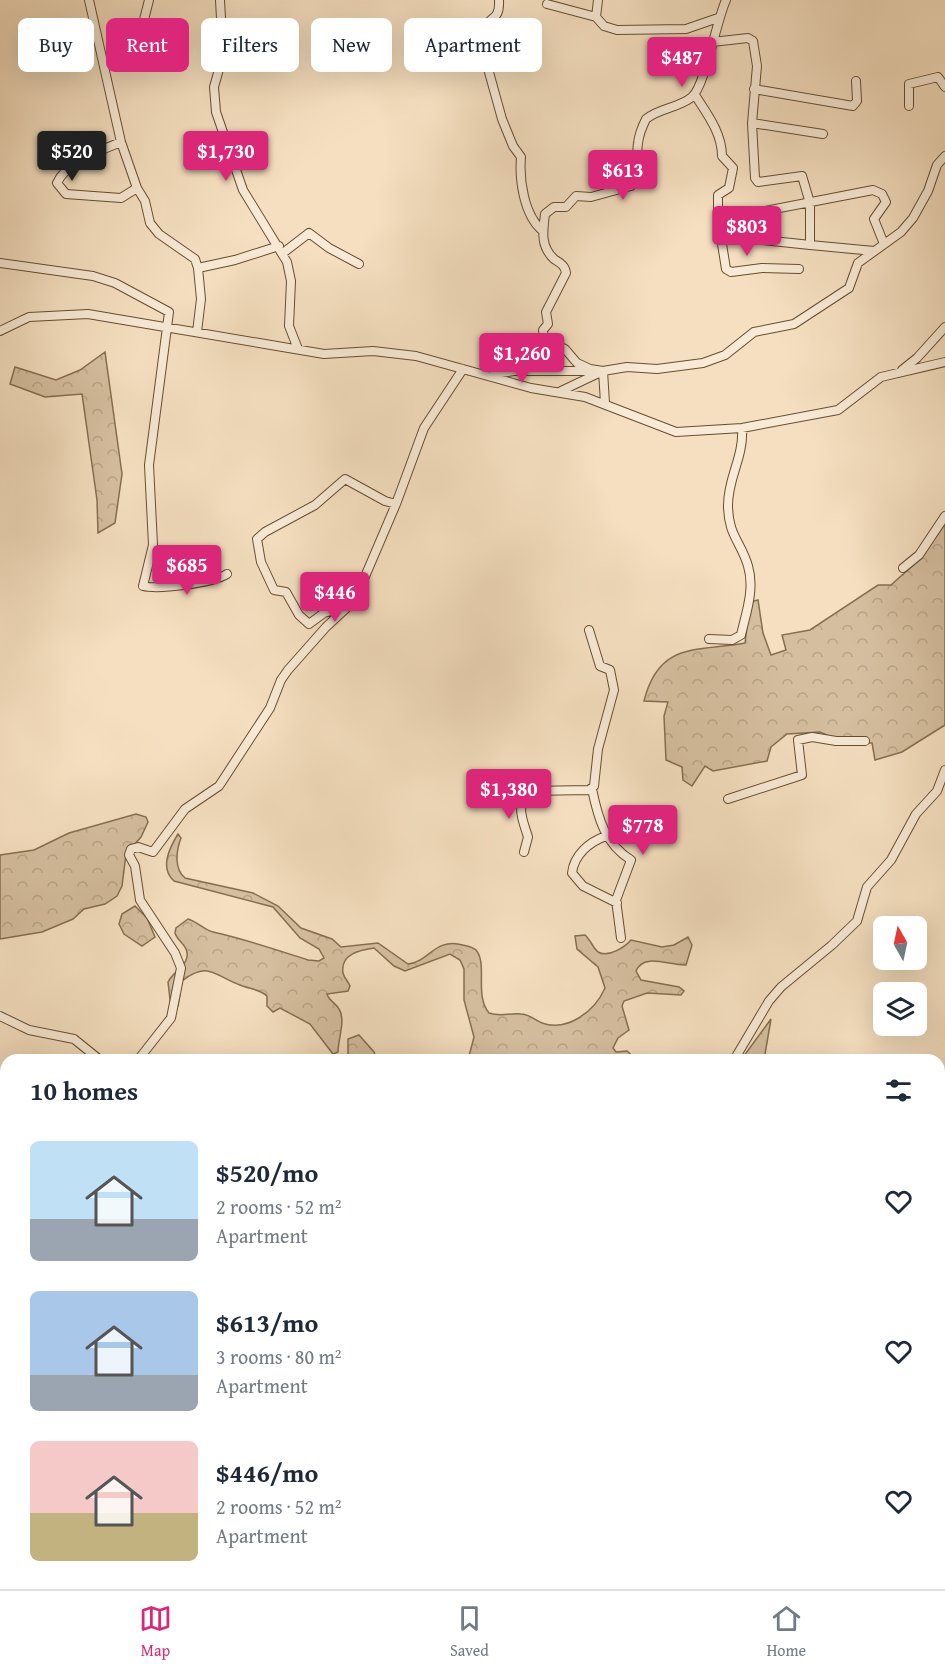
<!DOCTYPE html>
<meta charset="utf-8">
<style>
body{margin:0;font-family:"Gentium Book Plus",serif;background:#f6f6f7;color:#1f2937;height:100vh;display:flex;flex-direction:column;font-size:22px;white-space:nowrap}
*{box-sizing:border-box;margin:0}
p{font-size:20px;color:#747a83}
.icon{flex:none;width:33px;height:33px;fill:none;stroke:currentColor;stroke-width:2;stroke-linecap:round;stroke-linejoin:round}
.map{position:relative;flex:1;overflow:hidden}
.drawer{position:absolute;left:0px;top:1054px;width:945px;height:536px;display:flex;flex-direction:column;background:#fff;border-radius:18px 18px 0 0;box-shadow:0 6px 24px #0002}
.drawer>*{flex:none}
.top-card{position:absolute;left:18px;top:18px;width:600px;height:54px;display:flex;gap:12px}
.needle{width:39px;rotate:351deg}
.controls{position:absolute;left:873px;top:916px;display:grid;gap:12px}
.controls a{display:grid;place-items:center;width:54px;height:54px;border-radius:9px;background:#fff;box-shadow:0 6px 24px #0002;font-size:30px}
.price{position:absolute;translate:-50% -51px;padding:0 14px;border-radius:6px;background:#db2777;color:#fff;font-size:20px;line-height:39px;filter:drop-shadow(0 2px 3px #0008)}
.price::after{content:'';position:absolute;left:50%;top:36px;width:18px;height:14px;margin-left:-9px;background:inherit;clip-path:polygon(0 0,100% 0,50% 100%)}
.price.current{background:#222;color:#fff}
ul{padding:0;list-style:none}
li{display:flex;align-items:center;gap:18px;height:150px;padding:0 30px}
li span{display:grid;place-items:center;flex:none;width:168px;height:120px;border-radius:9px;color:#555}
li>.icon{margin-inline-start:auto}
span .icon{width:72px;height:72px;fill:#fffc;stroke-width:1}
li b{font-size:26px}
h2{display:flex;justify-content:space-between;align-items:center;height:72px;padding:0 30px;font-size:26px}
.chip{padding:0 21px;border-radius:9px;background:#fff;box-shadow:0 6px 24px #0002;font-size:21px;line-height:54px}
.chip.current{background:#db2777;color:#fff}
.tab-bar{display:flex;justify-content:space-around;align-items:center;height:84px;border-top:2px solid #e0e1e3;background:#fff;font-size:16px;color:#747a83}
.tab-bar a{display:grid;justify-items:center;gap:3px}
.tab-bar .current{color:#db2777}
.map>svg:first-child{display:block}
</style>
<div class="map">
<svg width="945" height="1589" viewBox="0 0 945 1589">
<defs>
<pattern id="forest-crowns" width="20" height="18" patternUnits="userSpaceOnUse" patternTransform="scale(1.5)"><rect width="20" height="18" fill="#d5be9f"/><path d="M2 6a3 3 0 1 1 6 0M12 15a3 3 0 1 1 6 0" fill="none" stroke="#b7a387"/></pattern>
</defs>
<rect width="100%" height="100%" fill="#f5dfc0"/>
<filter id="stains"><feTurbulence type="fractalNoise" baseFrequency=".00333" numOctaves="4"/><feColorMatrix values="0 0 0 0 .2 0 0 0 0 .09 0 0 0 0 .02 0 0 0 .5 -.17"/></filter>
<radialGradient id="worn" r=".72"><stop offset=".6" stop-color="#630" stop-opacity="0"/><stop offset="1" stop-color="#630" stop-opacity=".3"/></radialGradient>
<path fill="url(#forest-crowns)" stroke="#866e50" stroke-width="1.5" d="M105,352L122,474L115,523L98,533L97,500L82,394L45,397L10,384L15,367L56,380L80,370Z
M945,524V725L902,752L875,760L872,743H845L820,732L787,734L771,747L767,761L713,771L705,766L692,786L683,780L682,767L666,760L664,716L668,702L644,701C659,641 697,652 745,643L750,602L758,600L763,633L771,655L786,650L782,635L810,630L878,585H891L920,559Z
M136,814L146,817L148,822L141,837L126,854L122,886L117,896L105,904L84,909L73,919L42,932L0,939V855L34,850L69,833Z
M178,834L181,838C176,851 174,869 185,878L253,893L278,906L301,928L332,939L341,947L378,943L408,964C429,962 435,937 463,945C467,946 473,947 476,950C488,964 474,995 489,1013C500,1017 509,1013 521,1014C529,1014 535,1020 542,1023C568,1032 595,1011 605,988L598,967L577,949L575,936L585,935C590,939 593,948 598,952C608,958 625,947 631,940L662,947L674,945L688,937L692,945L686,965C670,966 644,952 636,971L641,980L679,987L684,991L681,995L647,993L624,1001L622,1006L629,1030L618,1038L613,1048L616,1052L627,1051L637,1060H524L512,1056L509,1060H468L474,1037L464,1000V969L460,960L450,954L405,971L394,966L374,948C360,950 340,954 343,973C344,978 348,981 350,986L348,991L327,994C329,1001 336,1003 339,1009C346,1020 338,1039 338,1052L333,1054L310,1024L280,1008L273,1012L267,1006V996C260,989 249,989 240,985C215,976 208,960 182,981L178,1006L171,1008L168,982C174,970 192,964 186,949C183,942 177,940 175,933L176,928L188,919C198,922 204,930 213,932C245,939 277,950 308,960L319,961L324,958L319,949L300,938L273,907L174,881C159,868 170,847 178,834Z
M135,906L147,918L155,937L142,946L124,934L119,924L122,914Z
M771,1019L764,1060H741Z
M359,1035L374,1052L377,1060H348V1039Z
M945,1280V1335H939V1281Z
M504,1584H628V1589H587L554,1584L529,1589H506Z
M740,1584H883L884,1589H741Z"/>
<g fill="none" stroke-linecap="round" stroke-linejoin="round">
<path stroke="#826a4c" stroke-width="2" d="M0,1274L6,1277
M0,1455L6,1462
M95,1584L111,1587L128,1584
M148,1584L161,1589"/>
<defs>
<path id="minor" d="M89,0L121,142L137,188L145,201L150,223L159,234L195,259L198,268L201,299L197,332
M220,0L223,55L214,87L216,112L243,190L287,262L291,281L289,326L298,349
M499,0C500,21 491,15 483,29C479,36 479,47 477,54L487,65L502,119L513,146L521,157C519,180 524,216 543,231
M547,4L596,17L604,26L617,30L686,29L718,18
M596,17L598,0
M712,42L748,38L753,41L757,66L752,123L755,178L758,182L802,176L810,203V245L754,239L745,235L744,215L873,190L882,194L886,202L874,219L884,244
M135,55L149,0
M754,89L853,106L857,101L856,81
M695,95C707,114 722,133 722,156L733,168L729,188L718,195V219L744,215
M909,106V84L938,77L945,87
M752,123L823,134
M121,142C102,150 66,162 57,183L66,194L121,198L137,188
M718,219L726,269L731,272L762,268L799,269
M810,245L874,251
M283,253L309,233L329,248L359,264
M0,263L93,276L115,283L169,312L149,465L153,545L143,586C158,590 213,583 227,574
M198,268L235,260L279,246
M0,331L29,317L88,314L324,354L373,351L416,356L531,388L585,397L676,432L742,428L838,410L881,377L945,362
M902,370L917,358L945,327
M603,371L590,369L577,363L565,349L544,339L543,330L548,324L546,312L566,273C565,265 560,263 554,259C540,246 543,231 545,214L554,207H566L576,196L591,197L631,186C644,174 635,159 638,143C639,135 642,127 646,119C659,108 679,108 692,97C705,86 716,22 726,0
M603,371L605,403
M494,374L514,371H590
M561,391L603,371L627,367L657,369L703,363L725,355L754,332L794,324L849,288L858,263L901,232L913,218L928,191L937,165L945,156
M903,568L919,555L945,516
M345,607L324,613L309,624L299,615L286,592L274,590L261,562L257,539L265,532L315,505L345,479L385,501L396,504
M709,639L732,640L741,635C746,613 755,589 748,566C741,542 728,535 728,505C728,477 744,457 742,428
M592,789C598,818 605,844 631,860L616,900L621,938
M728,799L802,775L798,740L812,737L836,741H865
M606,836C589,842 574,855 572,873L583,886L617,903
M524,852L528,837C523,820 515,807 529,791L589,790L594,786L598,749L614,690L610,670L600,666L589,630
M0,1016L29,1030L74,1039L100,1060
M138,1060L171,1018L181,968L175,953L140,900L135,866L129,855L131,849L138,847L153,852L185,809L219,786L270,708L281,680L288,670L326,627L355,600L396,504L424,428L463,369
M734,1060L769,1001L781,987L832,945L857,921L867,887L891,860L916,814L937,791L945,770
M0,1134L6,1140
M0,1315L6,1319
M939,1337H945
M355,1584L356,1589
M283,1589L287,1584"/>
</defs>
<use href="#minor" stroke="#664e30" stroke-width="10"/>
<use href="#minor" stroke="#f8ead6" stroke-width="8"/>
</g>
<rect width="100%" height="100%" filter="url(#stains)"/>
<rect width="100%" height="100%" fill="url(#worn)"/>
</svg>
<div class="controls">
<a><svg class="needle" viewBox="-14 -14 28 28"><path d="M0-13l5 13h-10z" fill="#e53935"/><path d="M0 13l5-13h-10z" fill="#747a83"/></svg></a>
<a><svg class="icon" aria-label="layers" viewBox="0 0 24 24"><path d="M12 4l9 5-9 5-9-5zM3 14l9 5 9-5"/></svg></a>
</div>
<b class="price" style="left:682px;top:88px">$487</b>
<b class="price current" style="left:72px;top:182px">$520</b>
<b class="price" style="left:226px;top:182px">$1,730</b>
<b class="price" style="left:623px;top:201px">$613</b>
<b class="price" style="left:747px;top:257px">$803</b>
<b class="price" style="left:522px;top:384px">$1,260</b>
<b class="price" style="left:187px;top:596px">$685</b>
<b class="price" style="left:335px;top:623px">$446</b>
<b class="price" style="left:509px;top:820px">$1,380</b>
<b class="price" style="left:643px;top:856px">$778</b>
<div class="top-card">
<a class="chip">Buy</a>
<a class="chip current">Rent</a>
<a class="chip">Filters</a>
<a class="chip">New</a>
<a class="chip">Apartment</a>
</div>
<section class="drawer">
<h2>10 homes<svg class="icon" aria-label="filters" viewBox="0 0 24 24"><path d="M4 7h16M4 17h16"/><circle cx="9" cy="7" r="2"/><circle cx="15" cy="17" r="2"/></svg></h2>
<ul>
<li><span style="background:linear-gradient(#bfe0f5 65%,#9aa5b1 0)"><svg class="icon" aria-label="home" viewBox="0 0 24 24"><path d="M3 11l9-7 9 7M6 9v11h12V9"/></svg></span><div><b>$520/mo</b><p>2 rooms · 52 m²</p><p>Apartment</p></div><svg class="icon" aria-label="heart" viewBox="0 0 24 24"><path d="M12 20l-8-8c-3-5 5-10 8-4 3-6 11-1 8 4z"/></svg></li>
<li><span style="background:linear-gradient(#a9c7e8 70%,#9aa5b1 0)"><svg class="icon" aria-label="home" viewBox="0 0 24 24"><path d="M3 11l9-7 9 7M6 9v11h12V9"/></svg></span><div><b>$613/mo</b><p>3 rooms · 80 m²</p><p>Apartment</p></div><svg class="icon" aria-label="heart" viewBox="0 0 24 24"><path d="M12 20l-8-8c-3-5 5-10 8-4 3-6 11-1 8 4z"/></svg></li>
<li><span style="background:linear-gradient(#f6c9c9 60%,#c2b280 0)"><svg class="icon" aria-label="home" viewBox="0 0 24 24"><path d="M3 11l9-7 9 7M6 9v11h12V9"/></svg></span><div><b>$446/mo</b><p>2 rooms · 52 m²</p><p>Apartment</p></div><svg class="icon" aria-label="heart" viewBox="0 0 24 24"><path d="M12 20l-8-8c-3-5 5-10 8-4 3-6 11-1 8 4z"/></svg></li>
</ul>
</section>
</div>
<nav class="tab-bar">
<a class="current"><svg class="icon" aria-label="map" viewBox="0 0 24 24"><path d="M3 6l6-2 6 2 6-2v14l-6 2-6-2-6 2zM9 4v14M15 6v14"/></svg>Map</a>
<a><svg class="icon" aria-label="saved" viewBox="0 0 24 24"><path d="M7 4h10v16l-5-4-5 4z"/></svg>Saved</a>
<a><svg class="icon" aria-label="home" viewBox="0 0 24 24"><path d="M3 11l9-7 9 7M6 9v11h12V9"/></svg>Home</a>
</nav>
